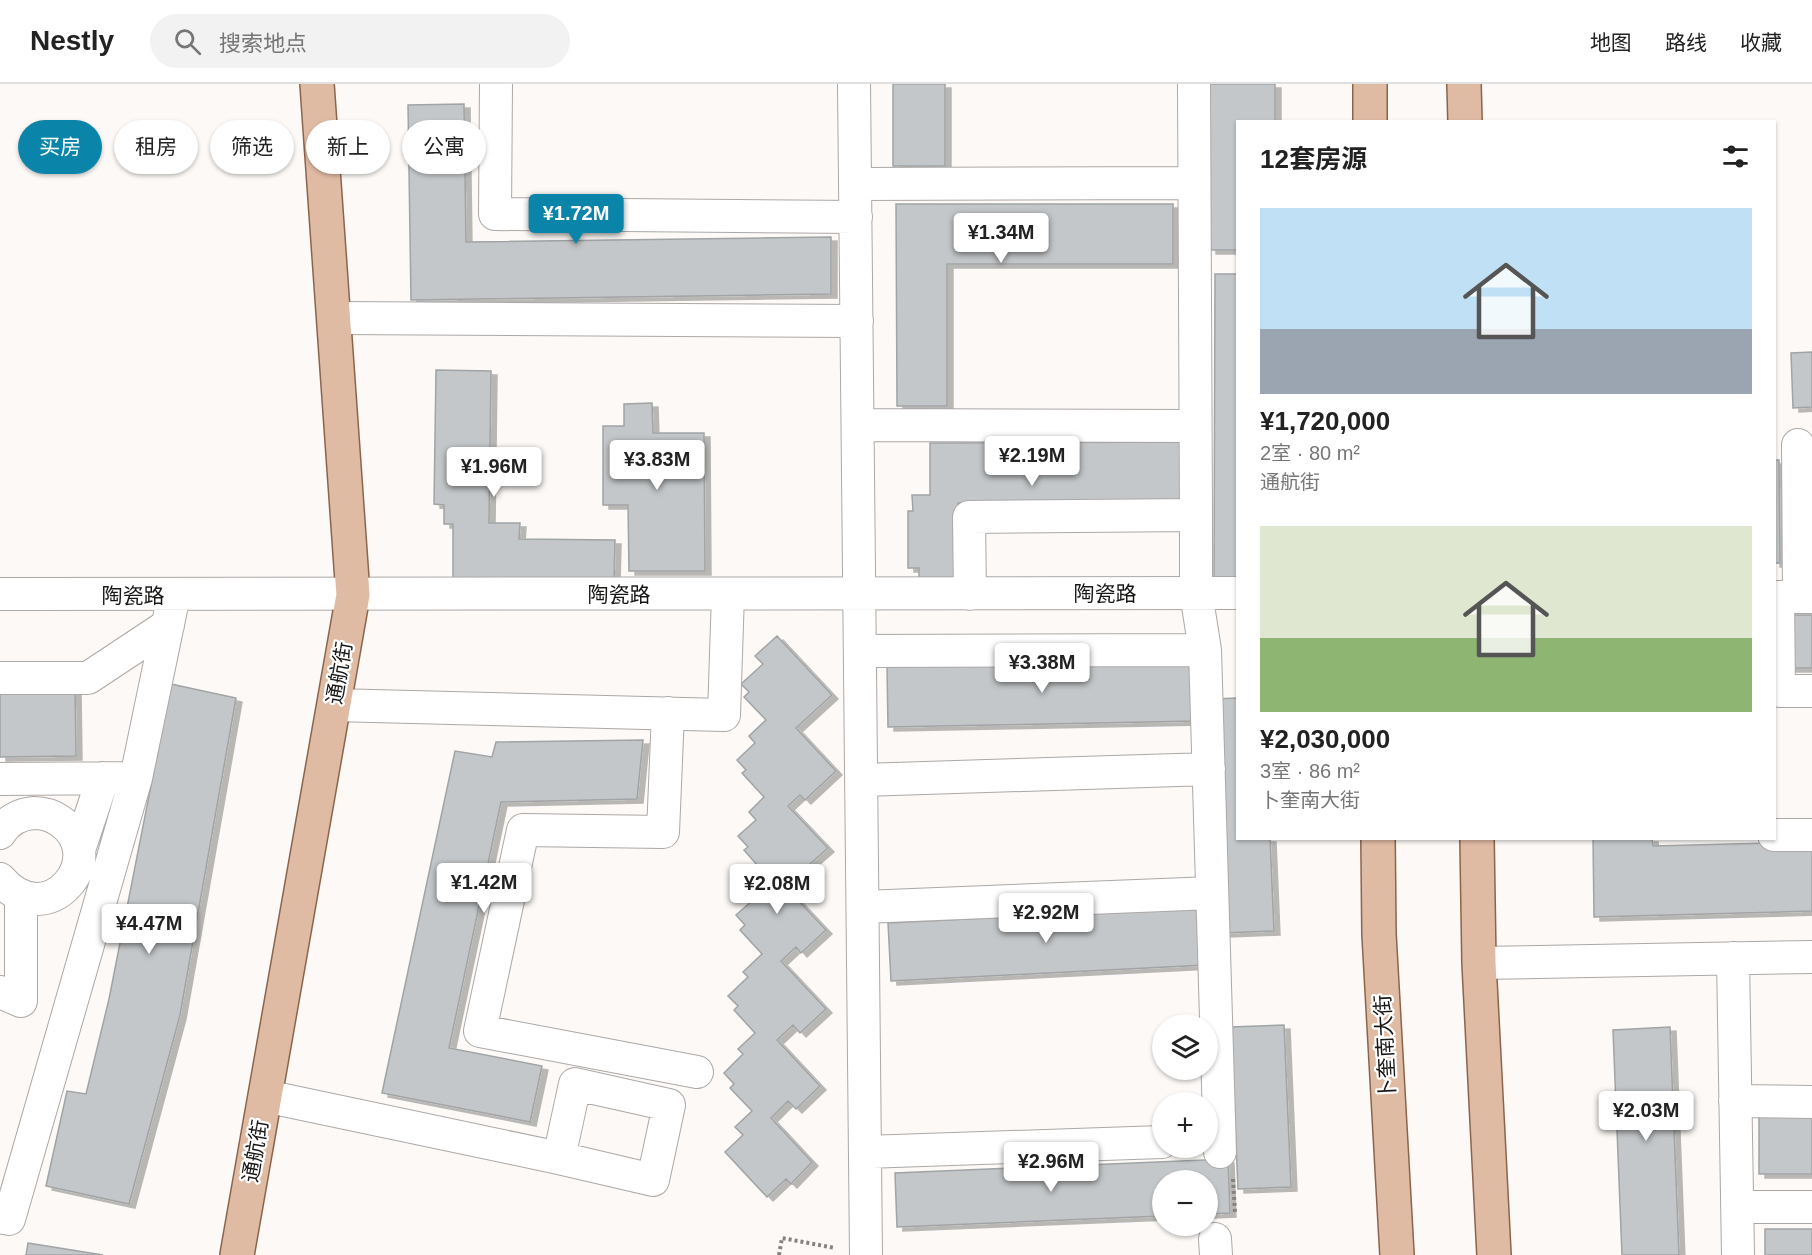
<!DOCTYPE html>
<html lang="zh">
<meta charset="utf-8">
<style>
body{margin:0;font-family:Helvetica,"Noto Sans SC",sans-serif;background:#f2f2f2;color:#222;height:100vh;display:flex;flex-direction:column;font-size:22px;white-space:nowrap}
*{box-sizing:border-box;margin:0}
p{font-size:20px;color:#767676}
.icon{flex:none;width:33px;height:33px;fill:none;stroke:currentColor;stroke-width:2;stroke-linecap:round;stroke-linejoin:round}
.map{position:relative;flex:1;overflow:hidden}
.panel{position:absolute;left:1236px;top:36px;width:540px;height:720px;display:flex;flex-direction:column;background:#fff;border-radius:0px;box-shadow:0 2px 4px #0004}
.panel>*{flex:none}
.guide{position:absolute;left:18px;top:36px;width:570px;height:54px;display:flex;gap:12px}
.tools{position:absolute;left:1152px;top:930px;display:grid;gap:12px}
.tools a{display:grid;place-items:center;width:66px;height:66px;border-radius:50%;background:#fff;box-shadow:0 2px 4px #0004;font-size:30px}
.price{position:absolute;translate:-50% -51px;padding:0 14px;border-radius:6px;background:#fff;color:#222;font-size:20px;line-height:39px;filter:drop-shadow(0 2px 3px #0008)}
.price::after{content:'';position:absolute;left:50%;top:36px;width:18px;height:14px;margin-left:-9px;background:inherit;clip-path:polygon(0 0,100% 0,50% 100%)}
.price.on{background:#0b84a9;color:#fff}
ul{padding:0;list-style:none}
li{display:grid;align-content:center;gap:12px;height:318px;padding:0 24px}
li span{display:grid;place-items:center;height:186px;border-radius:0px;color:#555}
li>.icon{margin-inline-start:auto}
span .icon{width:108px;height:108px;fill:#fffc;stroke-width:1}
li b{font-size:26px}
h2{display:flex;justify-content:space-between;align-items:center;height:72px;padding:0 24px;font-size:26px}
.chip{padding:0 21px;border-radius:27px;background:#fff;box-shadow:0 2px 4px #0004;font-size:21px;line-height:54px}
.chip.on{background:#0b84a9;color:#fff}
header{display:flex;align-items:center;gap:36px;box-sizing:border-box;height:84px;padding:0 30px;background:#fff;border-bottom:2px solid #e0e0e0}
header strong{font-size:28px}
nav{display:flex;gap:33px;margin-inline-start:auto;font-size:21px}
.search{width:420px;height:54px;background:#f2f2f2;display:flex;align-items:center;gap:15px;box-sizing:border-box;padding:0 21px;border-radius:33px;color:#767676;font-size:22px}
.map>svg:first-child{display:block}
</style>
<header>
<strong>Nestly</strong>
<div class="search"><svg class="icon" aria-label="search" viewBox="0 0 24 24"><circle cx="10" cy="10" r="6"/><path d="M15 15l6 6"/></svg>搜索地点</div>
<nav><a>地图</a><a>路线</a><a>收藏</a></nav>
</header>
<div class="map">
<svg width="1812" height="1171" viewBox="0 0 1812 1171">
<defs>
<filter id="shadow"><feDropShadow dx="6" dy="4" stdDeviation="0" flood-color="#0004"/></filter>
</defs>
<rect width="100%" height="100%" fill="#fcf9f6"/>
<path fill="#c4c7c9" stroke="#a0a4a5" stroke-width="1.5" filter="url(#shadow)" d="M893,0H945V82H893Z
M1210,0H1275V38H1238V166H1210Z
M464,20L466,158L831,153V210L411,216L408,21Z
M896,120H1173V180H947V322H897Z
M1215,190H1238V497H1214Z
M1812,268V323L1793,324L1791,269Z
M436,286L491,287L489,439H520L519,455L615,456L614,497L453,495V440H444V421L434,420Z
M652,319L653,349H704L705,487H629L628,421H603V342H624V320Z
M1184,358L1185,418L958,419L959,500H919V484H908V427H913L912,411H930V359Z
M1774,376H1779L1780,479H1774Z
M1786,531H1812V584H1787Z
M777,552L832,611L796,644L836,687L805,716L800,711L788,722L828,764L803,786L799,781L781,798L826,846L801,869L796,863L781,877L826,925L800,949L793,941L777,956L820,1002L796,1025L788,1017L771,1034L812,1078L791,1100L786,1095L767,1113L725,1068L743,1051L735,1043L752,1027L730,1004L734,1000L724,989L743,970L738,965L755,949L734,926L738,922L728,912L748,893L743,888L762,870L740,846L745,841L736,831L754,815L747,807L765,790L744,766L748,763L738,752L756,736L749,728L764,713L742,689L746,686L737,676L755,659L749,652L766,636L744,613L749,608L741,600L763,580L755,572Z
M1195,577L1196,637L888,643L887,583Z
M171,600L236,614L180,931L129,1120L46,1102L67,1007L86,1010L109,915Z
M75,603L76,672L0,673V604Z
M1238,614V754H1270L1274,847L1223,849L1213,615Z
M643,656L637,715L501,718L449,964L542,982L530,1038L382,1009L455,667L492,673L496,658Z
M1593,754H1652L1653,762L1812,758V827L1594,833Z
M1202,823L1205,881L891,897L888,839Z
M1284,941L1291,1103L1238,1105L1231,943Z
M1670,943L1679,1171H1622L1613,946Z
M1759,1031H1812V1090H1759Z
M1228,1075L1230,1129L1208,1130V1096H1162V1132L897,1143L895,1089Z
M1765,1145H1812V1171H1765Z
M28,1159L103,1171H26Z"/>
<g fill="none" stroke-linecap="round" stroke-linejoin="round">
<defs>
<path id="minor" d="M496,0L495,130L856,133
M854,0L866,1171
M1194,0L1196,431
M855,100L1194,99
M334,234L857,237
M858,341L1195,342
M1798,361L1799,513H1812
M0,510L1238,509
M970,510L969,433L1196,431V509L1205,566L1220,1068
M1799,513H1778L1779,607H1812
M861,567L1205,566
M0,594H88L168,541
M334,621L724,631L728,510
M668,629L663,748L523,746L480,947L697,988
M0,695L136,694
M862,696L1209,685
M0,749C7,737 20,730 34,729C44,729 53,732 60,737C112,772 48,852 0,795
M1774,751H1812
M79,766L103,694
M863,823L1212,809
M1733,874L1738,1171
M1479,879L1812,873
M0,908L21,917V813
M265,1012L559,1074L653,1096L669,1021L575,1000L559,1074
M1735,1017L1812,1018
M865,1068L1162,1058
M1737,1123H1812
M0,1133L9,1135L136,694L174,511
M1215,1155L1216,1171"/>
<path id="major" d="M1370,0V38
M1464,0L1465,38
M1378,754L1379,850L1397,1171
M1477,754L1479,879L1494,1171
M237,1171L353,511L317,0"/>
</defs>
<use href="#minor" stroke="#aca8a6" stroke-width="34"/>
<use href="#major" stroke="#8d644b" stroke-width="36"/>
<path stroke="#858381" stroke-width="4" stroke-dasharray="3 3" stroke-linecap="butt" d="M1233,1095L1235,1129
M779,1171L782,1154L835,1164"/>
<use href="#minor" stroke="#fff" stroke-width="32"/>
<use href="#major" stroke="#e0bba4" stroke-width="33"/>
</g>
<g text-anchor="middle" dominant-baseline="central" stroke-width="4.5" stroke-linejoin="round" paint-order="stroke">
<g font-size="21" fill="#181716" stroke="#fff">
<text x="1105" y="509">陶瓷路</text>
<text x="619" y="510">陶瓷路</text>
<text x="133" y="511">陶瓷路</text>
<text transform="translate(339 589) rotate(-80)">通航街</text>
<text transform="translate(1385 963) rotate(-93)">卜奎南大街</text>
<text transform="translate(255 1067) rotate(-80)">通航街</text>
</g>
</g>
</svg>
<div class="tools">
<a><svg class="icon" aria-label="layers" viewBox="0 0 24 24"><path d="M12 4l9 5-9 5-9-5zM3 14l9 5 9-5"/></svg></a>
<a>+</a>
<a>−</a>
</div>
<b class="price on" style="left:576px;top:161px">¥1.72M</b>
<b class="price" style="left:1001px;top:180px">¥1.34M</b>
<b class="price" style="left:1032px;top:403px">¥2.19M</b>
<b class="price" style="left:657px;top:407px">¥3.83M</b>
<b class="price" style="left:494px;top:414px">¥1.96M</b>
<b class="price" style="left:1042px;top:610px">¥3.38M</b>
<b class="price" style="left:484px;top:830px">¥1.42M</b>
<b class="price" style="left:777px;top:831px">¥2.08M</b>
<b class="price" style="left:1046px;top:860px">¥2.92M</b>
<b class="price" style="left:149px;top:871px">¥4.47M</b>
<b class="price" style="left:1646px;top:1058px">¥2.03M</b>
<b class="price" style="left:1051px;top:1109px">¥2.96M</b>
<div class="guide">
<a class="chip on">买房</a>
<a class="chip">租房</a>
<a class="chip">筛选</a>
<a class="chip">新上</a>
<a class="chip">公寓</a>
</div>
<section class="panel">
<h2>12套房源<svg class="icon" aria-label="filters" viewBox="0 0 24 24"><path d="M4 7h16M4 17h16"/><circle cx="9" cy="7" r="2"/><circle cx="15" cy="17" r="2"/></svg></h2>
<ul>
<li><span style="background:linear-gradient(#bfe0f5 65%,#9aa5b1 0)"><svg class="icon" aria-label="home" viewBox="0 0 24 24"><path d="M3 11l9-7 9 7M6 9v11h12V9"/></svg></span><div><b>¥1,720,000</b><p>2室 · 80 m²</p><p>通航街</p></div></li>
<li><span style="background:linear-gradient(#dfe7d0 60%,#8fb573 0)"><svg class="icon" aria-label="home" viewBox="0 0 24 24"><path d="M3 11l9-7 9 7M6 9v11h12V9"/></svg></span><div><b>¥2,030,000</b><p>3室 · 86 m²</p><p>卜奎南大街</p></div></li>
</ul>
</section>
</div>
